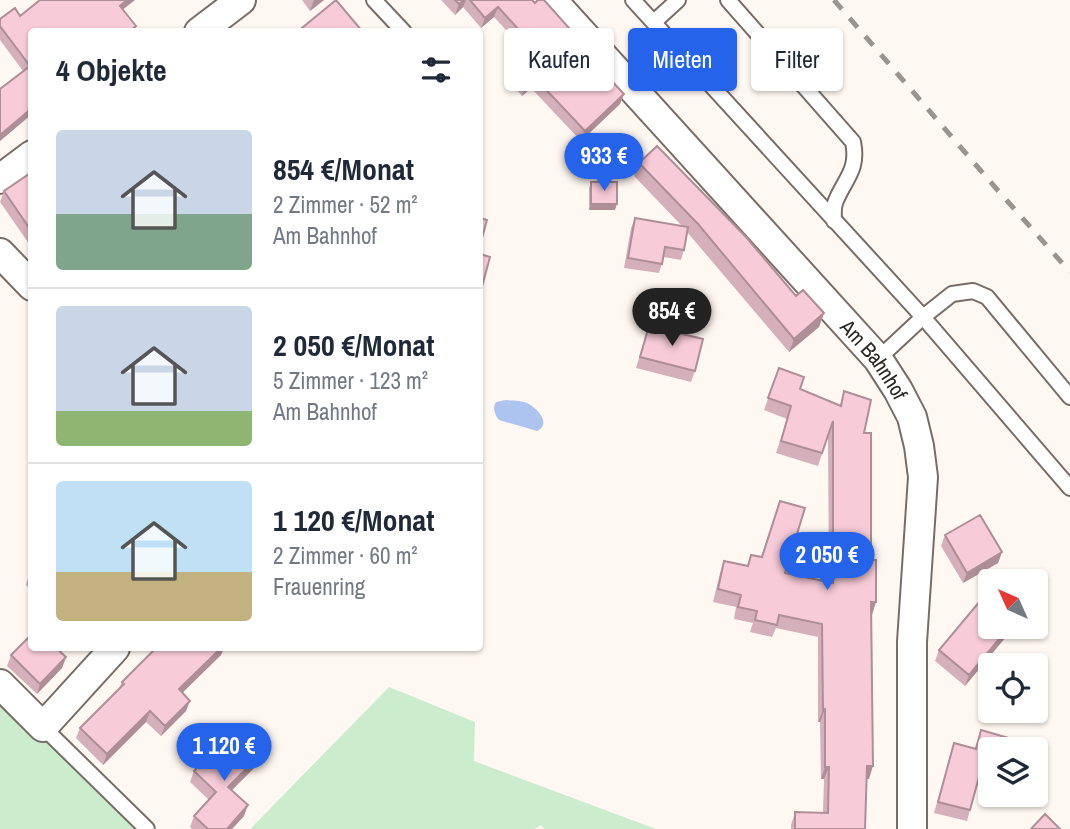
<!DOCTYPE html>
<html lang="de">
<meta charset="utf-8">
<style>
body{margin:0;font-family:"Archivo Narrow",sans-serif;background:#f6f6f7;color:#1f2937;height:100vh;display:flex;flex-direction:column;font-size:26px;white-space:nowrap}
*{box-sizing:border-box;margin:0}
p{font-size:23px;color:#747a83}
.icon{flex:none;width:38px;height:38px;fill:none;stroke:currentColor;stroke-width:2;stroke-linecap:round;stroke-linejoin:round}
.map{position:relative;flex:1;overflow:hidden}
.panel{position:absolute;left:28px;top:28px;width:455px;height:623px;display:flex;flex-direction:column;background:#fff;border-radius:7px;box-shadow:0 2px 5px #0004}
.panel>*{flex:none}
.hud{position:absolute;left:504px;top:28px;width:460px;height:63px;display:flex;gap:14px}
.needle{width:46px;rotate:315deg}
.tools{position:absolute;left:978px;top:569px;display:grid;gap:14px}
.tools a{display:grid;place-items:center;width:70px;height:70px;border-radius:7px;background:#fff;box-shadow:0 2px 5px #0004;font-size:35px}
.price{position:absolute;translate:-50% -60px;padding:0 16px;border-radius:24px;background:#2563eb;color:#fff;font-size:23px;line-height:46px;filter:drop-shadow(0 2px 4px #0008)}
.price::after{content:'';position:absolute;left:50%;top:42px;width:21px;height:16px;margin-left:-10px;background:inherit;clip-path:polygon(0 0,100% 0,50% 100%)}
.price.selected{background:#222;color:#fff}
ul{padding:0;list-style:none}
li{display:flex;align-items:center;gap:21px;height:175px;padding:0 28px}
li+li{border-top:2px solid #e0e1e3}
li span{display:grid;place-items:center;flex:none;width:196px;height:140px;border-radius:7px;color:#555}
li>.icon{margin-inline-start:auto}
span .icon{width:84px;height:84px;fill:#fffc;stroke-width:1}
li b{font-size:30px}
h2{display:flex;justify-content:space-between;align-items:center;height:84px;padding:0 28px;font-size:30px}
.pill{padding:0 24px;border-radius:7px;background:#fff;box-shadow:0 2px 5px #0004;font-size:24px;line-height:63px}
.pill.selected{background:#2563eb;color:#fff}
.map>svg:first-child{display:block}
</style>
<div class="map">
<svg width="1070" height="829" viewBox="0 0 1070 829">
<rect width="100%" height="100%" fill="#fff8f2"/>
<path fill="#ccecce" d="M0,677L145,829H0Z
M389,687L475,722L474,761L656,829H544L541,825L534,829H250Z"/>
<path fill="#acc4ef" d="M506,400C513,401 522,400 529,404C539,410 551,424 537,431L499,420C495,415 492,408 496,402Z"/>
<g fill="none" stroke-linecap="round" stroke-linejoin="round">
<defs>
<path id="service" d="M374,0L404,32
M633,0L923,317L1070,488
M728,0L853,142C859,171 844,179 835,203C833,209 834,215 834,221
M654,22L678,0
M878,359L923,317L952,294L973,291L987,297L1070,397
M43,727L147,829"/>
<g id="minor">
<path id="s1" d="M552,0L878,359L898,390L912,417L919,446L923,477L912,642V829"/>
<path d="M199,32L241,0"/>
<path d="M0,179L32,155"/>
<path d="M0,253L32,286"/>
<path d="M0,684L43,727L115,648"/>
</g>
</defs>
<use href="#service" stroke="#786d66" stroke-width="18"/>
<use href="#minor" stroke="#786d66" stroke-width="32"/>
<use href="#service" stroke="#fff" stroke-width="14"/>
<use href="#minor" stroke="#fff" stroke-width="28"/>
<path stroke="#9a9490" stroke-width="5" stroke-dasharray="12 12" stroke-linecap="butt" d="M834,0L994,186L1070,272"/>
</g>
<path fill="#d5afba" d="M302,0H324L310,11Z
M441,0H532L578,38L576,43L624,94L620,104L581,141L531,88L522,96L506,78L510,68L526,52L494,17L481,28L463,7L455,15Z
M123,10L136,26L134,32H32V114L0,141V89L23,71L0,40V19L20,16Z
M639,163L796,296L824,313L819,327L789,352L687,232L684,250L681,260L664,257L659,273L624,268L631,228L635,218L682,226L634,176Z
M32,172V248L0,202L4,191Z
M591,182L615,210H589V188Z
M649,326L695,371L691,382L636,368Z
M779,368L800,389L840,406L844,391L864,433L871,560L876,602L871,615L869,779H867L865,829H791V825L795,812L823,813L824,779H821L820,722H818V637L776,628L772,637L750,632L753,623L734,619L736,607L713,602L720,573L724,561L747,566L751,555L761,557L780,501L785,573L829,582L828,436L818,466L776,453L787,419L764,410Z
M945,535L1002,552L998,563L963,583L941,546Z
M32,572V591L26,585L29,574Z
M990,626H1015L965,686L935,661L939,650Z
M32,648H62L59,650L66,657L62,668L37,694L7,666L11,655Z
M156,648H224L221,655L182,693L186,711L161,736L146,722L103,765L76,738L80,728L119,688L122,682Z
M981,730L990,749V780L979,777L967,821L934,813L954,743L975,748Z
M258,757L254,768L232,790L244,816L232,829H192L190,827L194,816L209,800L190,782L194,771Z"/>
<path fill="#ae8e97" d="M127,0H135L116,15L120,6Z
M314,0H324L310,11Z
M464,0H466L463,7L455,15L459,4Z
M498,7L494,17L481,28L485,18Z
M535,78L531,88L522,96L526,86Z
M624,94L620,104L581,141L585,131Z
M32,108V114L0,141V135Z
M591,204H617L615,210H589Z
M824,313L819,327L789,352L794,339Z
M1002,552L998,563L963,583L967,573Z
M871,602H876L872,615H866Z
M1010,626H1015L965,686L969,675Z
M221,648H224L221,655L175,700L179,689Z
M66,657L62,668L37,694L40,684Z
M190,701L186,711L161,736L165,726Z
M825,709L820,722H818L823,710Z
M150,711L146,722L103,765L107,754Z
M258,757L254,768L224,798L228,787Z
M867,766H873L869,779H863Z
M825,767H829L824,779H821Z
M248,805L244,816L232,829H227Z"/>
<path fill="#f8cbd8" stroke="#ae8e97" stroke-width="2" d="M40,0H127L120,6L136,26L129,32H32V108L0,135V89L30,66L0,26V19L15,8L20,16Z
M336,0L363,32H297Z
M455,0H464L459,4Z
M470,0H532L535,3L538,0H544L578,38L574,41L624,94L585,131L535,78L526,86L510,68L533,45L498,7L485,18Z
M657,146L746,237L796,296L803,290L824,313L794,339L698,224L699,225L639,163Z
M32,172V232L4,191Z
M591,182H617V204H591Z
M480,218L487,220L480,245Z
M635,218L688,227L684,250L665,247L662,264L628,258Z
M480,254L490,257L480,294Z
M649,326L703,339L695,371L640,357Z
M779,368L804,377L800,389L841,406L844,391L871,400L864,433H871V560H876V602H871L873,766H867L865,829H795V812L828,813L829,767H825V709L823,710L822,624L779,615L777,625L755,620L757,611L738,607L741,595L718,589L724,561L748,566L751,555L762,557L780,501L805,508L785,573L833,583V421L822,453L781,441L791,406L768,398Z
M980,515L1002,552L967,573L945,535Z
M990,589V626H1010L969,675L939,650Z
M32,634V648H56L66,657L40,684L11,655Z
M156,648H221L179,689L190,701L165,726L150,711L107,754L80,728L124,684L122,682Z
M981,730L1012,739L1009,749H990V768L982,766L970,810L938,802L954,743L976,749Z
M233,732L258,757L228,787L248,805L227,829H208L194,816L216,792L194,771Z
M1045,814L1060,829H1031Z"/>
<g text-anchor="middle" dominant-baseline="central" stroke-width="5" stroke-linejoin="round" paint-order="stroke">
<g font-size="21" fill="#2a2623" stroke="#fff">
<text stroke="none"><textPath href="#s1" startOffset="483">Am Bahnhof</textPath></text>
</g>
</g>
</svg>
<div class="tools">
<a><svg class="needle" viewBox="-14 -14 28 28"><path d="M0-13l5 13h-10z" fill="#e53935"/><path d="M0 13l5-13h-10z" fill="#747a83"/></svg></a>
<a><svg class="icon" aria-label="locate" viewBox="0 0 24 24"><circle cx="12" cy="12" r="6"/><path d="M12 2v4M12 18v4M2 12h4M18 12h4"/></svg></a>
<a><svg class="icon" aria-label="layers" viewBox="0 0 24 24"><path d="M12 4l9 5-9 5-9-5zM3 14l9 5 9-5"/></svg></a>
</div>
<b class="price" style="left:604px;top:193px">933 €</b>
<b class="price selected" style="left:672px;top:348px">854 €</b>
<b class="price" style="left:827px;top:592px">2 050 €</b>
<b class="price" style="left:224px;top:783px">1 120 €</b>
<div class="hud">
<a class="pill">Kaufen</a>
<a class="pill selected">Mieten</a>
<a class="pill">Filter</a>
</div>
<section class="panel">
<h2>4 Objekte<svg class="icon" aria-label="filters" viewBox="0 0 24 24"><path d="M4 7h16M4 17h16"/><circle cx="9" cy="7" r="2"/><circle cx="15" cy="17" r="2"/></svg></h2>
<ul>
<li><span style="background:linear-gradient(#c9d6e8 60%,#7fa58c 0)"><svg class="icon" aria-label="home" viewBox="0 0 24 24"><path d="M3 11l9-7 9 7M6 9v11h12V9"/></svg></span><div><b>854 €/Monat</b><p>2 Zimmer · 52 m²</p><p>Am Bahnhof</p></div></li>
<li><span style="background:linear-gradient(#c9d6e8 75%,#8fb573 0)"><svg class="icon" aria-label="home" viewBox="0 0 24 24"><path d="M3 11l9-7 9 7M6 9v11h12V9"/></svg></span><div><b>2 050 €/Monat</b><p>5 Zimmer · 123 m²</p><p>Am Bahnhof</p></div></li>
<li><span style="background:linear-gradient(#bfe0f5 65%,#c2b280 0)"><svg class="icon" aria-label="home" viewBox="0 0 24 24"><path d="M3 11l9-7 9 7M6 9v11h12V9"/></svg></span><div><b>1 120 €/Monat</b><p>2 Zimmer · 60 m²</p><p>Frauenring</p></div></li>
</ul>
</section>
</div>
